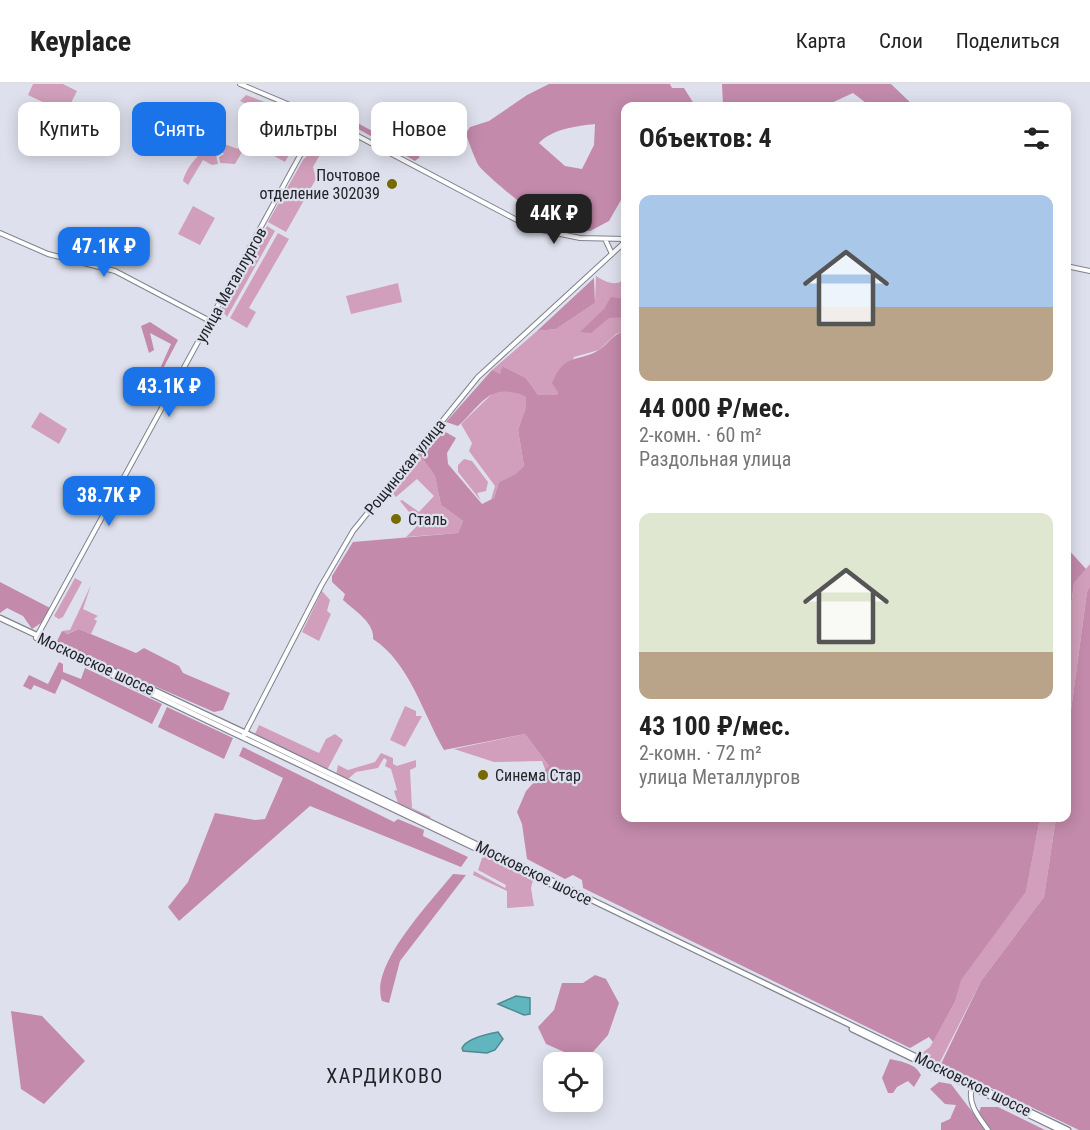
<!DOCTYPE html>
<html lang="ru">
<meta charset="utf-8">
<style>
body{margin:0;font-family:"Roboto Condensed",sans-serif;background:#f2f2f2;color:#222;height:100vh;display:flex;flex-direction:column;font-size:22px;white-space:nowrap}
*{box-sizing:border-box;margin:0}
p{font-size:20px;color:#767676}
.icon{flex:none;width:33px;height:33px;fill:none;stroke:currentColor;stroke-width:2;stroke-linecap:round;stroke-linejoin:round}
.map{position:relative;flex:1;overflow:hidden}
.drawer{position:absolute;left:621px;top:18px;width:450px;height:720px;display:flex;flex-direction:column;background:#fff;border-radius:12px;box-shadow:0 3px 15px #0003}
.drawer>*{flex:none}
.hud{position:absolute;left:18px;top:18px;width:513px;height:54px;display:flex;gap:12px}
.controls{position:absolute;left:543px;top:968px;display:grid;gap:12px}
.controls a{display:grid;place-items:center;width:60px;height:60px;border-radius:12px;background:#fff;box-shadow:0 3px 15px #0003;font-size:30px}
.price{position:absolute;translate:-50% -51px;padding:0 14px;border-radius:12px;background:#1a73e8;color:#fff;font-size:20px;line-height:39px;filter:drop-shadow(0 2px 3px #0008)}
.price::after{content:'';position:absolute;left:50%;top:36px;width:18px;height:14px;margin-left:-9px;background:inherit;clip-path:polygon(0 0,100% 0,50% 100%)}
.price.selected{background:#222;color:#fff}
ul{padding:0;list-style:none}
li{display:grid;align-content:center;gap:12px;height:318px;padding:0 18px}
li span{display:grid;place-items:center;height:186px;border-radius:12px;color:#555}
li>.icon{margin-inline-start:auto}
span .icon{width:108px;height:108px;fill:#fffc;stroke-width:1}
li b{font-size:26px}
h2{display:flex;justify-content:space-between;align-items:center;height:72px;padding:0 18px;font-size:26px}
.tag{padding:0 21px;border-radius:12px;background:#fff;box-shadow:0 3px 15px #0003;font-size:21px;line-height:54px}
.tag.selected{background:#1a73e8;color:#fff}
header{display:flex;align-items:center;gap:36px;box-sizing:border-box;height:84px;padding:0 30px;background:#fff;border-bottom:2px solid #e0e0e0}
header strong{font-size:28px}
nav{display:flex;gap:33px;margin-inline-start:auto;font-size:21px}
.map>svg:first-child{display:block}
</style>
<header>
<strong>Keyplace</strong>
<nav><a>Карта</a><a>Слои</a><a>Поделиться</a></nav>
</header>
<div class="map">
<svg width="1090" height="1046" viewBox="0 0 1090 1046">
<rect width="100%" height="100%" fill="#dee1ed"/>
<path fill="#d19fbb" d="M33,0H63L77,7L66,29L28,11Z
M246,11L270,20L251,58L245,55L256,24L240,17Z
M286,28L307,37L302,38L306,40L285,78L254,61L263,45L270,48V56L275,59L281,57L286,49L294,55L295,52L286,48L288,41L282,39Z
M325,44H330L333,48L313,83L316,95L286,148L268,138L303,76L314,64L311,62L320,46Z
M243,55L248,58L235,80L220,79L219,73L224,70L219,66L216,70L218,80L212,81L203,76L188,101L183,97C186,83 203,64 216,57L238,65Z
M193,122L215,134L200,161L178,150Z
M267,142L275,147L227,233L221,225Z
M278,149L289,155L249,224L256,228L247,244L230,234Z
M596,192C606,198 615,203 625,195V247L616,250L599,266L574,273L557,311H538L526,294L502,282L500,291L492,286L537,247L556,245L595,219Z
M398,199L402,218L351,230L346,212Z
M505,305L527,313L526,323L518,346L524,382L517,390L499,398L494,414L491,416L495,402L469,367L472,359L461,340L495,307Z
M40,328L67,345L59,360L31,343Z
M419,370L435,392L441,421L463,437L458,449L406,453L419,440L400,417L402,416L419,428L434,412L417,395L396,413L390,406Z
M464,375L472,377L488,398L486,407L477,409L481,417L458,388V381Z
M1090,480V502L1087,508L1067,656V553L1074,499Z
M75,494L82,498L63,533L59,535L54,532Z
M91,501L83,525L98,532L94,535L97,537L91,550L79,545L66,550L62,547L70,546Z
M322,507L330,516L327,527L331,530L319,557L302,548Z
M405,622L416,627V632H422L405,663L390,656Z
M259,641L319,669L326,655L335,650L343,656L327,686L255,650Z
M525,650L549,682L546,688L542,677L494,678L454,665Z
M381,669L393,674V680L397,682L416,676V683L410,686L412,724L431,733L427,735L412,725L399,722L394,707L397,706L391,685L385,682L387,676L384,674L378,684L356,688L347,696L336,691L338,681L348,686L375,678Z
M1040,734H1056L1044,813L981,897L939,980L922,969L930,963L955,918L960,896L1026,808Z
M486,773L533,796L531,804L534,822L507,824V807L473,791L474,787L505,804L506,801L478,786L482,774Z"/>
<path fill="#c38aab" fill-rule="evenodd" d="M549,0H670L672,4H684L694,20L723,21L722,0H891L914,22H870L853,9L825,22H626L625,109L609,137L590,147L554,144C547,131 541,131 529,125C520,119 485,90 479,82C476,78 467,54 466,49L470,43L489,37L527,11ZM595,40L594,61L582,85L565,82L539,59C552,45 577,42 595,40Z
M330,24L420,73L415,77L330,29Z
M594,194L595,219L556,245L537,247Z
M611,213L625,215V233L609,234L591,249L580,248L604,225Z
M150,238L178,256L146,317L138,320L134,317L133,308H147L151,305L171,260L150,249L154,266L149,269L141,242Z
M625,247L626,734H1040L1026,808L961,896L955,918L933,958L929,953L910,964L583,804L582,796L573,791L565,795L527,775L522,740L517,728L526,707L549,682L525,650L444,666C423,630 410,579 373,555C375,539 354,526 343,516L345,510L332,498V492L353,458L458,449L463,437L441,421L435,392L419,370L429,356L442,346L456,354L447,369L448,380L482,420L494,414L499,398L516,390L524,382L518,346L526,323V313C490,297 484,318 458,342L446,338L492,286L500,290L502,282L526,294L538,311H557L558,308L552,299C565,268 577,279 599,266C609,259 613,250 625,247Z
M1067,464L1086,485L1074,499L1067,553Z
M0,498L50,524L41,539L32,545L23,532L7,524L0,529Z
M1090,502V1046H1079L941,980L981,897L1044,813L1056,734H1066L1067,656L1087,508Z
M79,545L136,569L144,564L179,582L183,589L230,609L223,626L214,628L56,559L62,547L67,550Z
M59,578L63,580V588L81,595L85,584L162,620L152,640L62,595L55,610L34,601L31,606L23,602L29,591L48,600Z
M167,623L233,654L224,675L158,643Z
M243,663L394,738L398,735L424,746L423,752L468,773L461,783L310,722L179,837L168,823L188,798L215,729L255,736L265,735L283,694L239,672Z
M453,790L466,791L400,877L389,919L382,917C369,881 431,818 453,790Z
M595,891L606,895L619,919L608,951L592,969L569,970L546,960L538,943L554,926L562,899H583Z
M11,927L42,932L85,977L44,1020L21,1005Z
M890,975C902,978 915,979 921,991L914,1003L908,997L897,1003L893,1009H888L882,994Z
M939,998L951,1000L986,1046H941V1039L950,1035L956,1021L945,1020L930,1005Z
M981,1023H998L1045,1046H990L979,1028Z"/>
<path fill="#61b5be" stroke="#4e8a91" stroke-width="1.5" d="M516,912L530,914V930L524,931L498,920Z
M498,948L503,955L495,966L487,969L463,967L462,964C467,954 487,950 498,948Z"/>
<g fill="none" stroke-linecap="round" stroke-linejoin="round">
<defs>
<path id="secondary" d="M240,0L335,40L532,144L580,154L626,155
M0,149L48,170L115,187L210,237
M605,155L612,170
M1066,182L1090,187
M36,554L320,35
M243,653L321,502L353,447L478,293L626,157
M972,1003C967,1020 979,1033 988,1046"/>
<path id="primary" d="M0,534L252,652L1068,1046
M70,571L561,805
M852,945L1060,1046"/>
</defs>
<use href="#secondary" stroke="#81838f" stroke-width="6"/>
<use href="#primary" stroke="#81838f" stroke-width="7"/>
<use href="#secondary" stroke="#fff" stroke-width="4"/>
<use href="#primary" stroke="#fff" stroke-width="4.5"/>
</g>
<g fill="#776a01" stroke="#dee1ed" stroke-width="2">
<circle cx="392" cy="100" r="6"/>
<circle cx="396" cy="435" r="6"/>
<circle cx="483" cy="691" r="6"/>
</g>
<g text-anchor="middle" dominant-baseline="central" stroke-width="4.5" stroke-linejoin="round" paint-order="stroke">
<g font-size="16" fill="#232429" stroke="#dee1ed" text-anchor="start">
<text x="380" y="91" text-anchor="end">Почтовое<tspan x="380" dy="18">отделение 302039</tspan></text>
<text x="408" y="435">Сталь</text>
<text x="495" y="691">Синема Стар</text>
</g>
<g font-size="16" fill="#232429" stroke="#dee1ed">
<text transform="translate(231 201) rotate(-61)">улица Металлургов</text>
<text transform="translate(405 383) rotate(-51)">Рощинская улица</text>
<text transform="translate(96 580) rotate(25)">Московское шоссе</text>
<text transform="translate(534 789) rotate(26)">Московское шоссе</text>
<text transform="translate(973 1000) rotate(26)">Московское шоссе</text>
</g>
<g font-size="20" letter-spacing="1.5" fill="#232429" stroke="#dee1ed">
<text x="385" y="992">ХАРДИКОВО</text>
</g>
</g>
</svg>
<div class="controls">
<a><svg class="icon" aria-label="locate" viewBox="0 0 24 24"><circle cx="12" cy="12" r="6"/><path d="M12 2v4M12 18v4M2 12h4M18 12h4"/></svg></a>
</div>
<b class="price selected" style="left:554px;top:161px">44K ₽</b>
<b class="price" style="left:104px;top:194px">47.1K ₽</b>
<b class="price" style="left:169px;top:334px">43.1K ₽</b>
<b class="price" style="left:109px;top:443px">38.7K ₽</b>
<div class="hud">
<a class="tag">Купить</a>
<a class="tag selected">Снять</a>
<a class="tag">Фильтры</a>
<a class="tag">Новое</a>
</div>
<section class="drawer">
<h2>Объектов: 4<svg class="icon" aria-label="filters" viewBox="0 0 24 24"><path d="M4 7h16M4 17h16"/><circle cx="9" cy="7" r="2"/><circle cx="15" cy="17" r="2"/></svg></h2>
<ul>
<li><span style="background:linear-gradient(#a9c7e8 60%,#b9a48a 0)"><svg class="icon" aria-label="home" viewBox="0 0 24 24"><path d="M3 11l9-7 9 7M6 9v11h12V9"/></svg></span><div><b>44 000 ₽/мес.</b><p>2-комн. · 60 m²</p><p>Раздольная улица</p></div></li>
<li><span style="background:linear-gradient(#dfe7d0 75%,#b9a48a 0)"><svg class="icon" aria-label="home" viewBox="0 0 24 24"><path d="M3 11l9-7 9 7M6 9v11h12V9"/></svg></span><div><b>43 100 ₽/мес.</b><p>2-комн. · 72 m²</p><p>улица Металлургов</p></div></li>
</ul>
</section>
</div>
